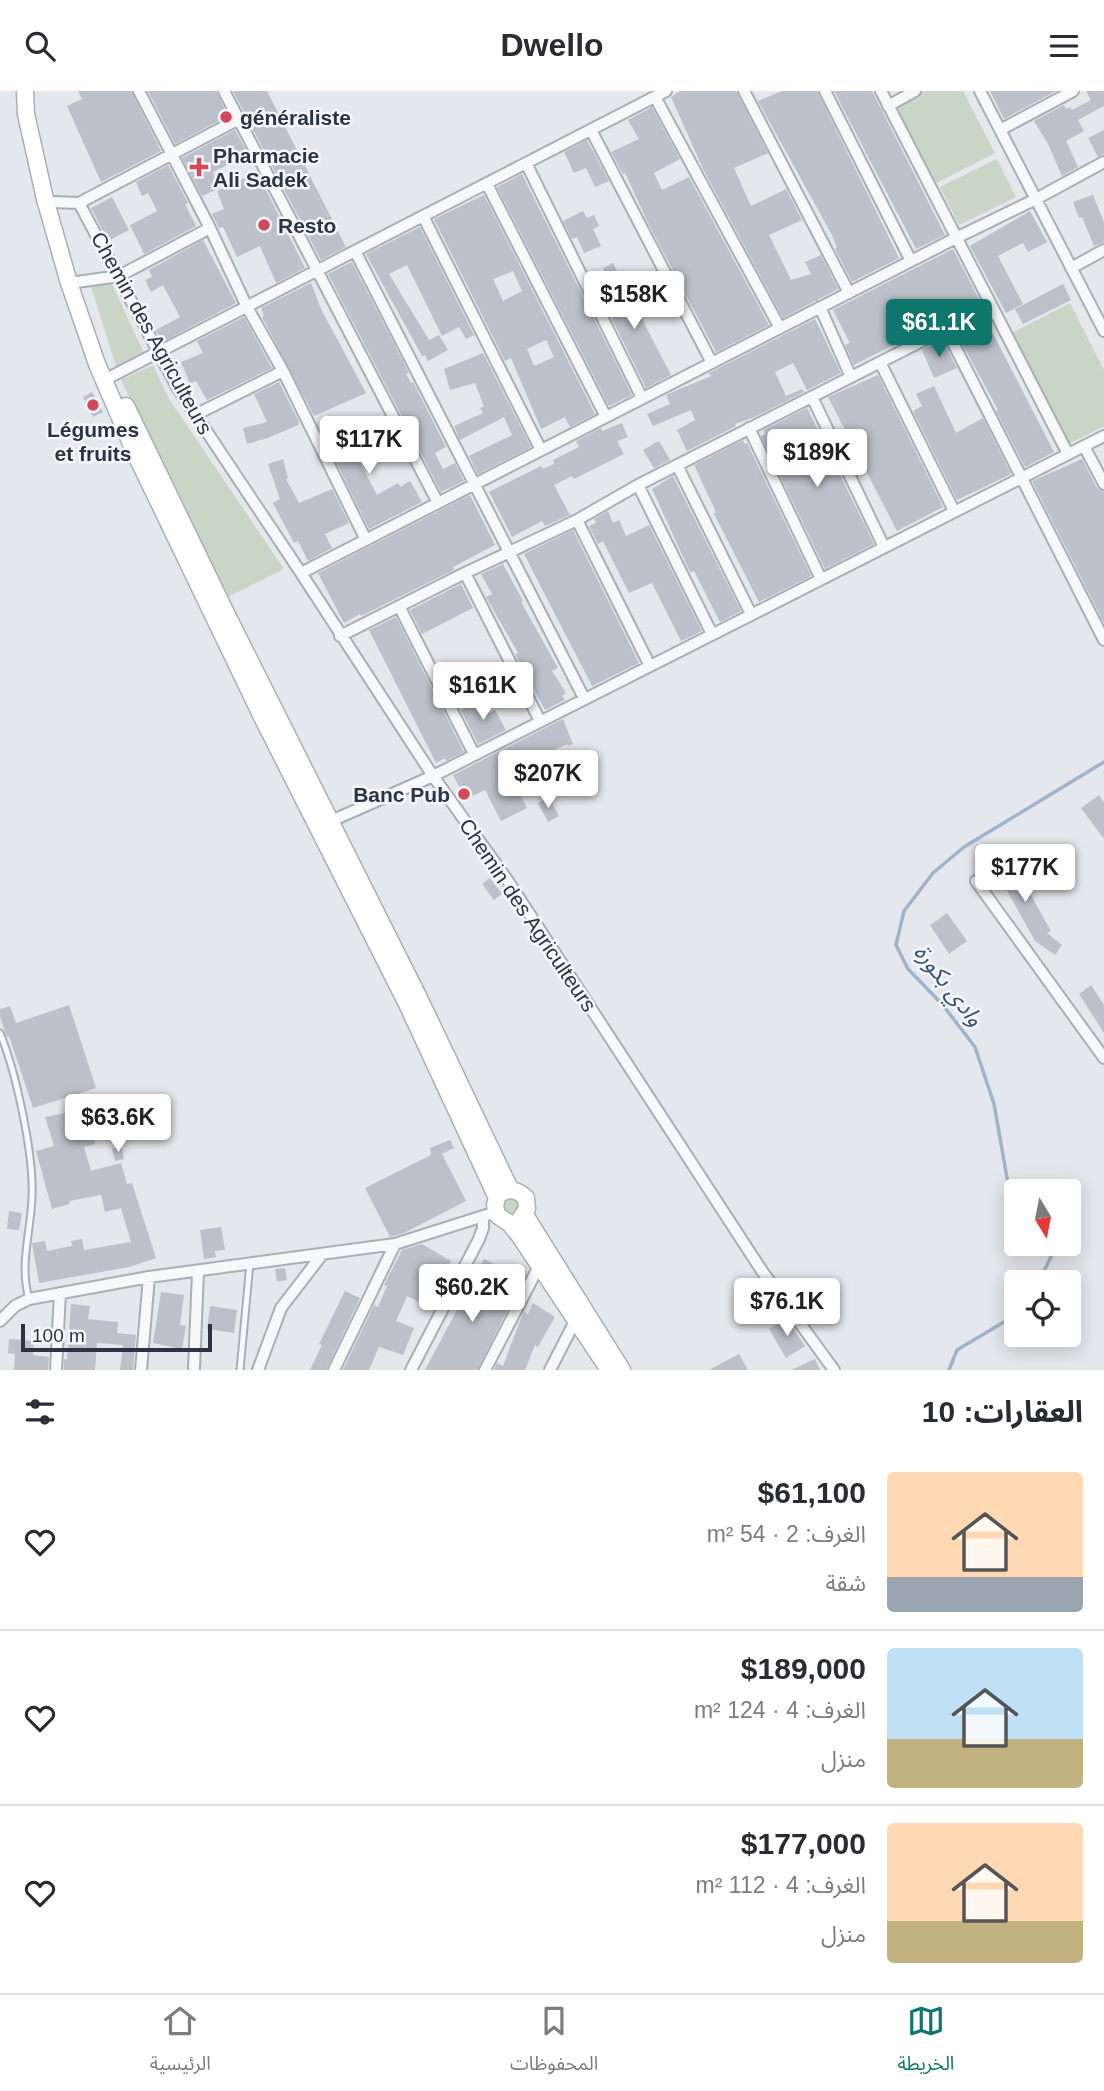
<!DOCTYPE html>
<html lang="ar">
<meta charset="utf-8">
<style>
body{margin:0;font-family:Arial,"Noto Sans Arabic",sans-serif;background:#f2f2f3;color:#2b2b33;direction:rtl;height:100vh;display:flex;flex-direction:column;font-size:26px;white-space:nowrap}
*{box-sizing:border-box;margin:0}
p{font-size:23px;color:#7c7c81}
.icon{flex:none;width:38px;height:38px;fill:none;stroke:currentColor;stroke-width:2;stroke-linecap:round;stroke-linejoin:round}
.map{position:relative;height:1279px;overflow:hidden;direction:ltr}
.details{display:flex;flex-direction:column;background:#fff;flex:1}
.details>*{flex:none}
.needle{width:46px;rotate:170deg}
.buttons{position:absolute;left:1004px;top:1088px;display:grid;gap:14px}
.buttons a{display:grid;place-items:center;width:77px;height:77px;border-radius:7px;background:#fff;box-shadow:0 4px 18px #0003;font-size:35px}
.scale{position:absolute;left:21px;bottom:18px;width:191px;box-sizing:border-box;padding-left:7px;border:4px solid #2b3445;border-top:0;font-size:19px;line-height:24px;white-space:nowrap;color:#2b3445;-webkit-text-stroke:5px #f4f6f9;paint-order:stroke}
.price{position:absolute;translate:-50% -60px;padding:0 16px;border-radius:7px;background:#fff;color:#222;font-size:23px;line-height:46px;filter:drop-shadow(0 2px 4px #0008)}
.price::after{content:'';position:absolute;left:50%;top:42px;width:21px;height:16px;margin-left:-10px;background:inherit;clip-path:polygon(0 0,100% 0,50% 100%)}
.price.selected{background:#0f766e;color:#fff}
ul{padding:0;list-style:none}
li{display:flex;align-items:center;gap:21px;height:175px;padding:0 21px}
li+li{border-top:2px solid #e1e1e2}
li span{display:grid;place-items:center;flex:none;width:196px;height:140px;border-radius:7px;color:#555}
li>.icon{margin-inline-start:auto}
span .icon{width:84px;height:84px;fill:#fffc;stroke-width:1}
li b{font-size:30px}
h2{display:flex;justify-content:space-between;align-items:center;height:84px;padding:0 21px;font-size:30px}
header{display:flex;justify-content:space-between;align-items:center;height:91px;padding:0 21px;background:#fff;font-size:32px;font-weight:700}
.menu{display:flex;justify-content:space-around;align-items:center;height:98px;border-top:2px solid #e1e1e2;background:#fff;font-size:19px;color:#7c7c81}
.menu a{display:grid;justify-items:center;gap:4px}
.menu .selected{color:#0f766e}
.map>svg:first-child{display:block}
</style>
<header><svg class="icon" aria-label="menu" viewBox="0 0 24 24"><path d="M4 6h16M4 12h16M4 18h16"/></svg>Dwello<svg class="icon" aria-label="search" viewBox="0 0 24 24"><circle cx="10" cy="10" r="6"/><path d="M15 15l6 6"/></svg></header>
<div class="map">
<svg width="1104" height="1279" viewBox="0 0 1104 1279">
<rect width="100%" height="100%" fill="#e4e7ec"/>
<path fill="#c9d6c5" d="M925,0H963L995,62L936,92L896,15Z
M997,68L1016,106L959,134L940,96Z
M111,191L144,262L117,278L91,196Z
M1070,212L1104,279V335L1069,353L1012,242Z
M153,274L169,308L284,478L226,507L121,289Z
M516,1107L520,1114L515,1124L506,1126L500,1108Z"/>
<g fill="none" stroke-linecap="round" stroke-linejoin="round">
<path stroke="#9fb4cc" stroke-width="3.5" d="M1017,1109L1009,1098L994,1013L975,956L942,913L908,878L896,854L904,820L933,782L964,756L1104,671
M1038,1192L1051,1166L1046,1153
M949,1279L957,1259L1014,1225L1017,1221"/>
</g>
<path fill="#bbc0ca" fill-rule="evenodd" d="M78,0H131L161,60L101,91L67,15L82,8Z
M148,0H216L228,25L175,53Z
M233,0H267L346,156L321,169Z
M680,0H736L768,62L734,77L751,115L786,98L802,129L769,144L791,189L811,183L805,171L821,164L838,198L783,227L704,80L671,6Z
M782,0H817L899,167L852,191L835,158L837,157L832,144L758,10Z
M834,0H872L945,144L916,158Z
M990,0H1056L1004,28Z
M1086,0H1104V15L1078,29L1084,40L1066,50L1078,76L1062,85L1048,53L1034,30L1064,14L1066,18L1070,16L1072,19L1091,9Z
M652,16L680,68L654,82L662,99L689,86L769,234L716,261L649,134L625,82L623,83L611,61L639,48L628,29Z
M235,39L248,63L213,81L220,97L202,105L182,67Z
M1104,39V63L1098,66L1088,47Z
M587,49L609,90L595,96L586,77L574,82L564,61Z
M168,74L188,112L185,113L196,135L144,163L130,134L157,120L148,102L142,105L136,91Z
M257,81L305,177L276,192L260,155L237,166L223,136L219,137L212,123L224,118L217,100Z
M522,83L632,304L609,315L497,96Z
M484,104L595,323L570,336L565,326L541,338L511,267L505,270L434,128ZM513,180L522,200L503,210L493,188ZM546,249L554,266L534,275L527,258Z
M1093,104L1104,131V151L1094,155L1082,126L1079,127L1073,111Z
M112,106L129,139L108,150L91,117Z
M583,120L587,127L594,124L599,135L593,138L601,155L584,162L577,146L572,148L563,130Z
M1030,120L1047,151L1028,161L1023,152L998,165L1023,213L1006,222L970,155Z
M420,136L474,244L466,248L459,236L442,245L407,174L389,183L429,249L439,244L448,259L428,270L425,264L422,265L366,163Z
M203,149L236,212L162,251L156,239L180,226L163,194L151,201L145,189L152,186L149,179Z
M953,158L980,210L854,274L845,254L850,252L833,219Z
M352,171L409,282L406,283L411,292L413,291L446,356L435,362L443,378L455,372L464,390L441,401L328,183Z
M613,172L671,284L646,297L612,228L614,227L602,201L612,195L603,177Z
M311,192L321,218L366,302L314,325L262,226L264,225L261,217Z
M1063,193L1071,209L1023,233L1015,218Z
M244,226L272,277L207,309L196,290L190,293L181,271L203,262L197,250Z
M815,228L841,282L807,299L793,272L775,281L786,305L802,298L804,301L757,325L735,333L736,335L687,360L677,339L695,329L691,319L653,335L647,323L670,313L666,304L711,285L709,282Z
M986,229L1054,361L1025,376L996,320L998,319L957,243Z
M942,248L957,277L934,287L922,259Z
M483,262L531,356L478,383L469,365L512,344L504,326L460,349L454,335L483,322L480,317L484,315L475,292L450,299L444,278Z
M878,284L943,416L897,440L828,306Z
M279,291L299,331L298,334L268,347L247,353L243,337L267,331L254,303Z
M934,295L956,342L983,327L1011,383L957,409L913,320L922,315L916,303Z
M92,301L103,321L93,326L83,306Z
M807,317L874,453L825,478L761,345L765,343L764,339Z
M622,332L628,346L617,350L624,363L574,388L572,385L554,394L570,424L545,435L542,430L512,446L489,401L541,375L543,378L554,373L553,369L579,356L576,350L601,337L602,340Z
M383,334L390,354L357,366L377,404L398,392L400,396L410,390L422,411L369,438L323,344L341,335L347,347Z
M743,349L745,353L747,352L811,485L759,511L714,423L716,421L694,374Z
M659,350L670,369L654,377L643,359Z
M283,368L288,387L286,388L299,412L332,398L349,432L325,443L332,457L308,470L298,450L294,452L273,412L280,408L268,373Z
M1082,368L1097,397L1104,401V532L1032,390Z
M673,385L741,520L720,531L694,480L690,481L652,398Z
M470,404L495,454L453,476L454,479L361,525L360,523L344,532L318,482Z
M608,420L613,432L619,429L626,445L649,434L702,540L681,550L652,492L629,502L603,450L598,453L589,435L596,432L594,428Z
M573,439L639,572L592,595L524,463Z
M503,473L523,510L521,511L558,577L552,580L566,602L562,605L565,609L545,619L515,563L518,562L486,506L492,503L481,483Z
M461,493L473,517L422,543L410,519Z
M396,526L464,661L446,670L445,667L436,672L369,539Z
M481,608L489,622L495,619L506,639L478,653L461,619Z
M563,628L573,653L568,655L567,653L552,660L553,662L511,685L527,717L501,730L485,699L466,708L453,684Z
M1099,704L1104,711V748L1081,717Z
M549,706L559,725L548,731L538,712Z
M1007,762L1051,840L1047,842L1062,854L1055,864L1035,850L991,771Z
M490,787L502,803L494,809L482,793Z
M947,822L967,850L949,863L930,834Z
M1091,894L1104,914V942L1079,903Z
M69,914L96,997L33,1017L9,945L7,946L0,926V918L10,915L16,932Z
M103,1014L110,1037L92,1043L95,1053L84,1056L91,1080L121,1072L127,1093L132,1092L156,1167L129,1176L39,1192L32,1152L45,1150L47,1160L72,1155L71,1150L82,1148L84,1159L131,1151L121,1117L105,1121L101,1104L69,1110L70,1113L52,1118L36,1060L54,1055L45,1026Z
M450,1049L454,1057L442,1063L466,1110L404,1142L390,1146L365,1097L431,1064L430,1057Z
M122,1056L124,1068L115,1070L112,1058Z
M9,1120L22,1122L19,1139L7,1138Z
M221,1136L225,1159L215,1160L216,1166L204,1168L200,1139Z
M422,1153L451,1170L428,1215L407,1205L396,1230L414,1237L403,1264L379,1256L369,1279H343L374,1214L378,1216L387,1195L384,1194L402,1159Z
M484,1168L505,1179L491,1204L510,1214L477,1279H425Z
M285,1177L287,1189L277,1191L275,1178Z
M345,1200L360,1207L326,1279H310L322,1254L319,1253Z
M161,1201L184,1204L180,1234L186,1235L182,1258L153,1252Z
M533,1212L555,1226L538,1256L535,1254L525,1279H494L497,1272L503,1275L521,1227L524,1221L528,1223Z
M71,1213L90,1215L88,1228L118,1231L117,1242L136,1244L133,1279H120L123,1254L97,1252L95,1279H64V1268H67Z
M210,1215L237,1219L234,1242L207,1238Z
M787,1228L805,1255L786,1267L769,1238Z
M9,1248L34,1250L33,1264L49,1266L48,1279H14L15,1263L8,1262Z
M739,1263L748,1279H709Z
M815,1268L820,1279H791Z"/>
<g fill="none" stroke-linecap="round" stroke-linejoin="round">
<defs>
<path id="lane" d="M0,942C16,981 34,1064 32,1106C31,1141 19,1173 29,1208
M240,1279L250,1172"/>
<path id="street" d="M139,0L210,137L247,216L283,280L366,449
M224,0L438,412
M744,0L849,202
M825,0L911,170
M881,0L1068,363
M980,0L1104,240
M655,6L780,237
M888,15L915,0
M591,39L712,272
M1000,39L1073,0
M526,72L642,307
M487,93L606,326
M53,111L79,112L239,28
M79,112L177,296L301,482L433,685L508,790L762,1180L834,1279
M423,125L541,359
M355,160L584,607
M1071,177L1104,159
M77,191L119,185L210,137
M820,216L851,286
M946,238L1104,549
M880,271L954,420
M112,285L666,0
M812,306L884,456
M195,324L283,280
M749,337L821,488
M1084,355L1104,393
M677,374L751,523
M638,394L712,543
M577,429L650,575
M301,482L956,147L1036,108L1104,71
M465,482L540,630
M399,515L474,663
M340,545L465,482L577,429L638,394L991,215
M331,730L433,685L1104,345
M976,790L1104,967
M0,1230L15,1215L29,1208L149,1186L395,1153L496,1121
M194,1277L198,1181
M56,1279L60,1202
M141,1279L149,1186
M258,1279L281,1217L321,1165
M334,1279L395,1153
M411,1279L479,1148L483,1137V1125
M485,1279L539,1175
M550,1279L575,1230"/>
<path id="secondary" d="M25,0L26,23L45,108L69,192L97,273L136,364L263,628L407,913L497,1107L495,1114L497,1124L509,1132L519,1144L609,1279
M126,315L226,522L419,907L510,1098
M501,1102C511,1097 518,1099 526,1107L527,1118L519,1130
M525,1124L622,1279"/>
</defs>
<use href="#lane" stroke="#a9aeb7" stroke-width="9"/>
<use href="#street" stroke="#a9aeb7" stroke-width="14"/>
<use href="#secondary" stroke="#a9aeb7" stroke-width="19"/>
<use href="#lane" stroke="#f7f8fa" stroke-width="5"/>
<use href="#street" stroke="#f7f8fa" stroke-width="10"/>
<use href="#secondary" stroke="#fff" stroke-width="16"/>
</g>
<g fill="#d1495b" stroke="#f4f6f9" stroke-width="2.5">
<circle cx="226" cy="26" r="7"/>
<path d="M195.5 65.5h7v7h7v7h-7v7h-7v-7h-7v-7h7z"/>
<circle cx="264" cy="134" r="7"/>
<circle cx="93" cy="314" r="7"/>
<circle cx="464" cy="703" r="7"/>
</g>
<g text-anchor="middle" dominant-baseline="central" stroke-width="5" stroke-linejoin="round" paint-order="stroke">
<g font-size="21" font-weight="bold" fill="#2b3445" stroke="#f4f6f9" text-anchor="start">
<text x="240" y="26">généraliste</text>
<text x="213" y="64">Pharmacie<tspan x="213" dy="24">Ali Sadek</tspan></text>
<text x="278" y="134">Resto</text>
<text x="93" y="338" text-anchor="middle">Légumes<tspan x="93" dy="24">et fruits</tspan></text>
<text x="450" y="703" text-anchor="end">Banc Pub</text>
</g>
<g font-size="21" fill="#2b3445" stroke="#f4f6f9">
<text transform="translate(152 242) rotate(61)">Chemin des Agriculteurs</text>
<text transform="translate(528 824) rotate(56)">Chemin des Agriculteurs</text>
</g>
<g font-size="23" font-style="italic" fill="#34527a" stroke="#f4f6f9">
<text transform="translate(949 894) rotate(52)">وادي بكورة</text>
</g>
</g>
</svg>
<div class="buttons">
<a><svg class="needle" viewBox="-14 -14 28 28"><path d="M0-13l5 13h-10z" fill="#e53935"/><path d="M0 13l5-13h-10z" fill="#7c7c81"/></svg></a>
<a><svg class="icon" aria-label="locate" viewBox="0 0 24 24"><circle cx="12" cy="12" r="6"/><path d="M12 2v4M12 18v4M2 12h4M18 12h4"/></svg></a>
</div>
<div class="scale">100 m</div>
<b class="price" style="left:634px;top:240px">$158K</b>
<b class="price selected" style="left:939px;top:268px">$61.1K</b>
<b class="price" style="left:369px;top:385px">$117K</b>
<b class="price" style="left:817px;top:398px">$189K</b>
<b class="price" style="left:483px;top:631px">$161K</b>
<b class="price" style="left:548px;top:719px">$207K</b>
<b class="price" style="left:1025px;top:813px">$177K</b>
<b class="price" style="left:118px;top:1063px">$63.6K</b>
<b class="price" style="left:472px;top:1233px">$60.2K</b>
<b class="price" style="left:787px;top:1247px">$76.1K</b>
</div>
<section class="details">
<h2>العقارات: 10<svg class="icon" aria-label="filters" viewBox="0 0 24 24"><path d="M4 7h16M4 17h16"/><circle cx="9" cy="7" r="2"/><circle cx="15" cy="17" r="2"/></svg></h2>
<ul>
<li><span style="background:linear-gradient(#ffd9b3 75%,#9aa5b1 0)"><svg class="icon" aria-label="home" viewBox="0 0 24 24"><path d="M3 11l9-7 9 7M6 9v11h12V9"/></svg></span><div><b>$61,100</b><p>الغرف: 2 · 54 m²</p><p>شقة</p></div><svg class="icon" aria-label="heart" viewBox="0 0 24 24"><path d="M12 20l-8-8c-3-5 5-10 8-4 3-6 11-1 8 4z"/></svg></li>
<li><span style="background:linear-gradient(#bfe0f5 65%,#c2b280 0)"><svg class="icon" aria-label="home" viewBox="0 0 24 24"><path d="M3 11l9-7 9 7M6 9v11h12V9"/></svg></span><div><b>$189,000</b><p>الغرف: 4 · 124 m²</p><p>منزل</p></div><svg class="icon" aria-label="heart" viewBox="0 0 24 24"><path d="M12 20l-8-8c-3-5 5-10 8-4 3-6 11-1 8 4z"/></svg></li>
<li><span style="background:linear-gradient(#ffd9b3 70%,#c2b280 0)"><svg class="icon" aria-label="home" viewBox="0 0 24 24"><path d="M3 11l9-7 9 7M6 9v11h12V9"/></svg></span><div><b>$177,000</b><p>الغرف: 4 · 112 m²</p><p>منزل</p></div><svg class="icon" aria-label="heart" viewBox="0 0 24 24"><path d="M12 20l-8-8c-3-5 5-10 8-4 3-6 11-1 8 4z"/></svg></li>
</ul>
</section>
<nav class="menu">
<a class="selected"><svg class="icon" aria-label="map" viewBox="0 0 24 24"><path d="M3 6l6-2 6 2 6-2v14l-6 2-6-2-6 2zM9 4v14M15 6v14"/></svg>الخريطة</a>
<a><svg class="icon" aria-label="saved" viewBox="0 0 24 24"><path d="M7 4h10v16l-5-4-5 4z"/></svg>المحفوظات</a>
<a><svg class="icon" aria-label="home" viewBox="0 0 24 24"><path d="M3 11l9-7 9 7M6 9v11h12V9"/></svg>الرئيسية</a>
</nav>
